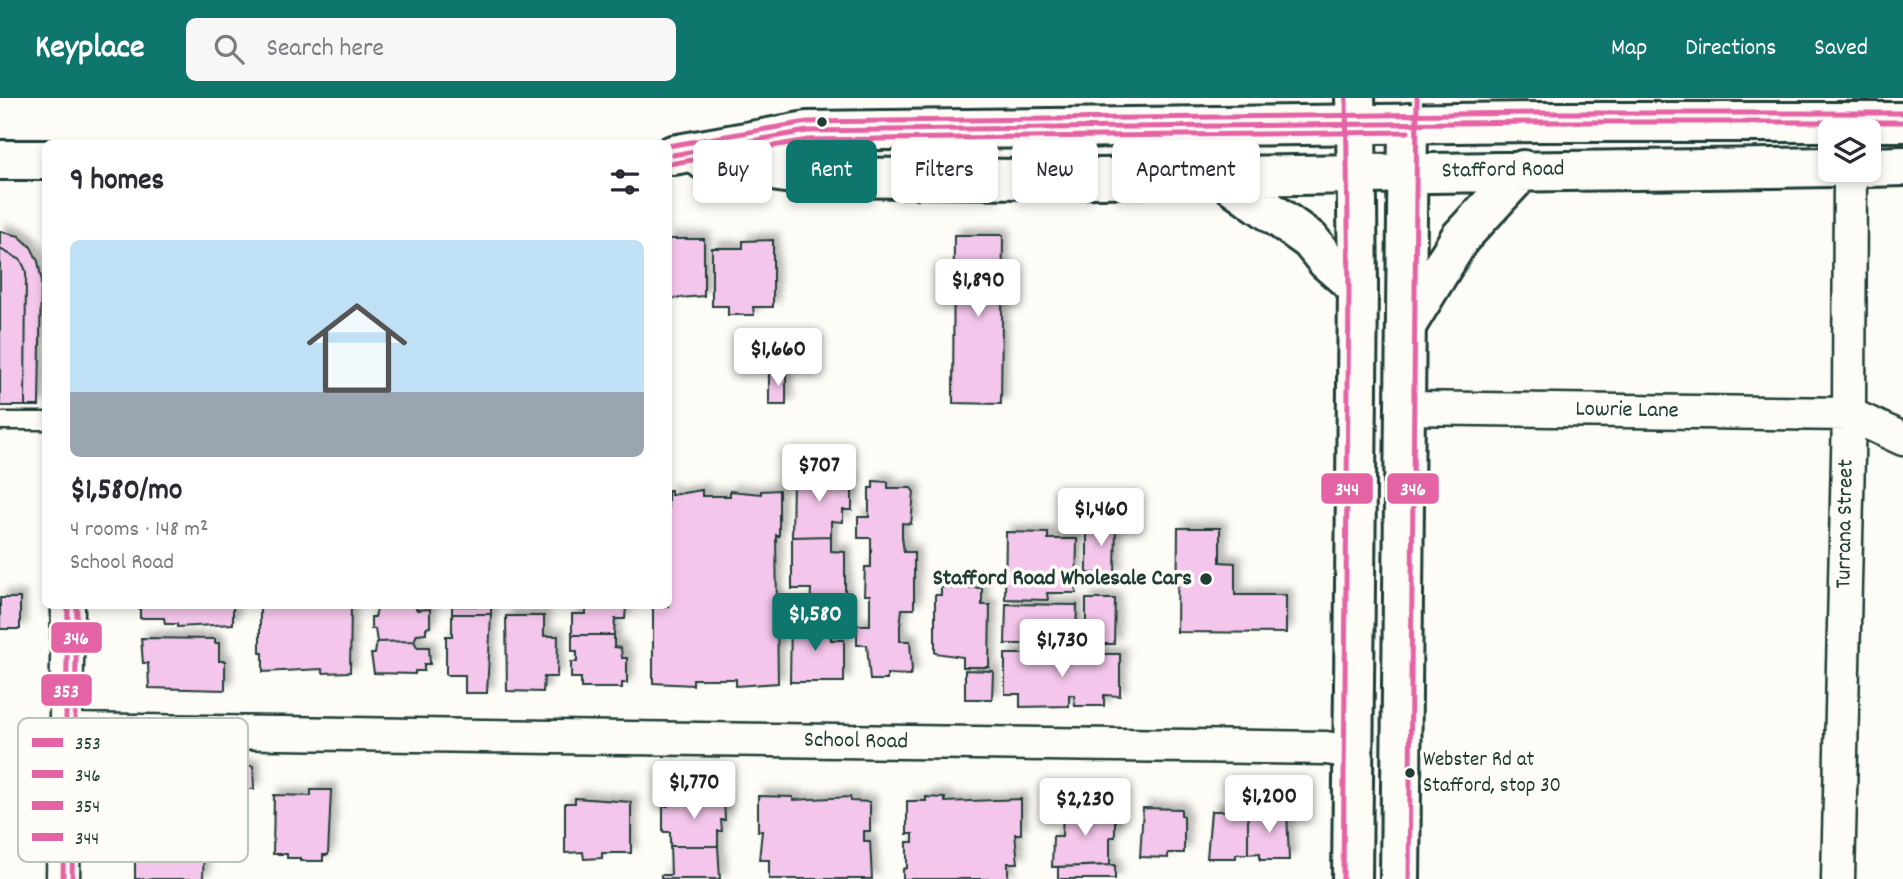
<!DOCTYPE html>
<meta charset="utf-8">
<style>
body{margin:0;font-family:Dekko,sans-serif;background:#f7f7f7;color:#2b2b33;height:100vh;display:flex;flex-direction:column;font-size:26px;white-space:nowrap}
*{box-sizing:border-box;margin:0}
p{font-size:23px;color:#7c7c81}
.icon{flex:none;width:38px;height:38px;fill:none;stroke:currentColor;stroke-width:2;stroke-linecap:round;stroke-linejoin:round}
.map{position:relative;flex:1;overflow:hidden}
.side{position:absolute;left:42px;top:42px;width:630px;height:469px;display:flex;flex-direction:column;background:#fff;border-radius:10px;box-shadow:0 4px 10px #0003}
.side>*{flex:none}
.banner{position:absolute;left:693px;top:42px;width:665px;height:63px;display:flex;gap:14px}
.tools{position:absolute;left:1818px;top:21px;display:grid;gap:14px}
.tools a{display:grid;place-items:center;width:63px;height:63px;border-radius:10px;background:#fff;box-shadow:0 4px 10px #0003;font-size:35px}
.price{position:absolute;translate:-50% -60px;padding:0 16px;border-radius:7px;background:#fff;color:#222;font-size:23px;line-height:46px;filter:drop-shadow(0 2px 4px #0008)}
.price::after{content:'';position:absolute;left:50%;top:42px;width:21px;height:16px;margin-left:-10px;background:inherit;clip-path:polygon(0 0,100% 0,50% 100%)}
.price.current{background:#0f766e;color:#fff}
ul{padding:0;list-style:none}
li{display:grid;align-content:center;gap:14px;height:371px;padding:0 28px}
li span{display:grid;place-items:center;height:217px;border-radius:10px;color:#555}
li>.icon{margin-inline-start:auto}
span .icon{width:126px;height:126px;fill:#fffc;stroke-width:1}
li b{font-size:30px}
h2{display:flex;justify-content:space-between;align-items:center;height:84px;padding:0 28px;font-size:30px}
.tag{padding:0 24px;border-radius:10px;background:#fff;box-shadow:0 4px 10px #0003;font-size:24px;line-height:63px}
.tag.current{background:#0f766e;color:#fff}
header{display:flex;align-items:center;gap:42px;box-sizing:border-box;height:98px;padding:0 35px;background:#0f766e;color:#fff}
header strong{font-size:33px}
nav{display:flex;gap:38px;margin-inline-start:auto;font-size:24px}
.search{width:490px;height:63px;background:#f7f7f7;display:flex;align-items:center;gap:18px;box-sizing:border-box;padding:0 24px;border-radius:10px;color:#7c7c81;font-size:26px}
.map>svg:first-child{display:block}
</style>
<header>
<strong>Keyplace</strong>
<div class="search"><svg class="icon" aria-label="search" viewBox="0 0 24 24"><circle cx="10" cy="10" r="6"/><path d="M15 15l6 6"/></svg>Search here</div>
<nav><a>Map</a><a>Directions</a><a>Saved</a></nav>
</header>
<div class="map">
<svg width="1903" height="781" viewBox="0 0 1903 781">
<defs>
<filter id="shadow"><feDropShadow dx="6" dy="-6" stdDeviation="3.5" flood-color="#0004"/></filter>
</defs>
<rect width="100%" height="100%" fill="#fdfcf7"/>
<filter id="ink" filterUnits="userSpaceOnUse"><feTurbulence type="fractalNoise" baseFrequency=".0143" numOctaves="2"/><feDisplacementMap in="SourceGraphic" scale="14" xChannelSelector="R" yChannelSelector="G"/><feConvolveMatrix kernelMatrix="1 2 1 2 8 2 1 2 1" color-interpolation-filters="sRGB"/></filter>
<g filter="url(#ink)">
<path fill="#f4c6eb" stroke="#1f3d34" stroke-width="2" filter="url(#shadow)" d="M0,133L19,138L31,149L38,163L41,180L39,308H25L26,173L21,162L0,151Z
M954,137H1003L1001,306L953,305Z
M668,141H704V198L668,201Z
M773,142V209H753L754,217H728V208H712V150H743V143Z
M0,151L21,162L26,173L25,308H0Z
M769,274H786V307H769Z
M817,372H833V382L852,381V412H843V424L831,423V438L792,439L793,381L817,380Z
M873,383L888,384V390H911L914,394L911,426L902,425V439L904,454H914V511H902L900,528V543H910L912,573L910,577L887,576V582H870L867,547H857V527H870V497H864L865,469H871V440H858V419H869V390H873Z
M668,392H671V397L702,392V398H730V393L761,396V393L779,392V438L776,437L778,585L736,588V581H693V587L653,585V508H668Z
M1087,425H1116L1115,476L1087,475Z
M1178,430H1220V464L1235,465V497H1286V535L1177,534Z
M1006,434L1048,435V441H1077L1076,495H1047L1048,502L1005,501Z
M831,438V453L845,454V510H810L811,491H792V439Z
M941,489L982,490V507H990L989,569H963V559L935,555V497H941Z
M0,500H20V531H0Z
M1086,501H1115L1114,546H1086Z
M1006,506L1077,507L1076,540L1046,539V546H1005Z
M140,508H233V526L177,529V526H165L164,520H140Z
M260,508H351L350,574L323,575L322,571L263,574V555H260Z
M378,508H415L417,512L430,511V529L426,530V535L417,536L414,543L377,544L375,531H371V519H375Z
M452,508H491V516H452Z
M586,508H629V509H626L625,521H615L614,537H572V516H586Z
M452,516H491L487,595H465V577H446V538H452Z
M506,518H544V538H558L557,579H544L543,594L507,593Z
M791,522H830L831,542H844V584H790Z
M572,537H614V549L621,550L622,560H627V585H622V590H581V580H571V564H577V553H572Z
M141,540L215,541V545H219V563H225V592L149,590L148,565H143Z
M414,543L417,549H429L430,566H424V573H415V576L374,575L371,556H375L377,544Z
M1005,556H1120V598L1104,597V608H1075L1074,597H1069V608L1020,609V596H1005Z
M965,572L993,573L992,601H965Z
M234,668H253L254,691H235Z
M311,692H331L328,757H323V763H300V760H287V756H273L274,697L311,698Z
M758,698L793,699V702L850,699L851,703L870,704V733H864V743H870L872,781H769V762H759L762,733H758Z
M926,699L945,700V704L1021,701V736H1015L1018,765H1008V781H903V771L907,770V744H913V736H907V703H926Z
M575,700L631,704V755H602V760L584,761L583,754L565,755V705H575Z
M668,700H724L725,722H721L722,733H718V748H670V734H663V708H668Z
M1063,710H1115V739H1110V767L1052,769L1053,738H1062Z
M1143,710L1181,711V717L1184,718V755H1168V760L1140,759Z
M1211,713H1248V756H1236V760H1207Z
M1248,713H1287L1289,762H1260V755L1248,756Z
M139,731H199V745H204L203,781H135V742H139Z
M670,748H718L720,781H661V777H671Z
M1115,767V781H1058V769Z"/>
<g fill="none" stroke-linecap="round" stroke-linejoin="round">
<defs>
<path id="lane" d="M0,323H46"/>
<path id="street" d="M1405,310L1849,316L1903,341
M65,632L1326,650L1353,654
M63,781L68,508
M1838,781L1849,316L1850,72"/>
<path id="secondary" d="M1355,0L1356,25"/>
<path id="primary" d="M1352,781L1358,190L1356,25
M1400,781L1408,25"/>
<path id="highway" d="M673,57L807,33L1541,24H1903
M0,62H46
M704,62L811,79L1033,81L1830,69
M1869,69L1903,68
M1222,79L1310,142L1327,163L1358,190
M1406,228L1460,140L1523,72"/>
</defs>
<use href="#lane" stroke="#1f3d34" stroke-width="21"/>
<use href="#street" stroke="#1f3d34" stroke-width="37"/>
<use href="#secondary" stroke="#1f3d34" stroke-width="44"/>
<use href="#primary" stroke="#1f3d34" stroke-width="44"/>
<use href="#highway" stroke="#1f3d34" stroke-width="44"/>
<use href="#lane" stroke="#fdfcf7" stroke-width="16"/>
<use href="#street" stroke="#fdfcf7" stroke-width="32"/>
<use href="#secondary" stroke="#fdfcf7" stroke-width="38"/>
<use href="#primary" stroke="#fdfcf7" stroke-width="38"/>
<use href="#highway" stroke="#fdfcf7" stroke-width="38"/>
<defs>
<path id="bus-1" d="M673,57L807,33L1541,24H1903
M63,781L68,508"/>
<path id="bus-2" d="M669,66L808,42L1408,34
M72,781L77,508
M1409,781L1417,0"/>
<path id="bus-3" d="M668,48L807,24L1541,15H1903"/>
<path id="bus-4" d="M1343,781L1349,190L1346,0"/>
</defs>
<use href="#bus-1" stroke="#fdfcf7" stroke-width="10"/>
<use href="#bus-2" stroke="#fdfcf7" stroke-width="10"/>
<use href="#bus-3" stroke="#fdfcf7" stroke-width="10"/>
<use href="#bus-4" stroke="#fdfcf7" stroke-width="10"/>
<use href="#bus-1" stroke="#e463a4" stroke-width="5"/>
<use href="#bus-2" stroke="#e463a4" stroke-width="5"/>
<use href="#bus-3" stroke="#e463a4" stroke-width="5"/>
<use href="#bus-4" stroke="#e463a4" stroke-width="5"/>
</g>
</g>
<g fill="#1f3d34" stroke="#fdfcf7" stroke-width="2.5">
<circle cx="822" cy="24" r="6"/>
<circle cx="1206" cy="481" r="7"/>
<circle cx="1410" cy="675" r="6"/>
</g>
<g text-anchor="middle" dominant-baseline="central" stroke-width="7" stroke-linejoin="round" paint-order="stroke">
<g font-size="21" fill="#1f3d34" stroke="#fdfcf7" text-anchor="start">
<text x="1423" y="663">Webster Rd at<tspan x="1423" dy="26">Stafford, stop 30</tspan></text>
</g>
<g font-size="23" fill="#1f3d34" stroke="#fdfcf7">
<text transform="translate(1503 73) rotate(-1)">Stafford Road</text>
<text transform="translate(1627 313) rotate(1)">Lowrie Lane</text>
<text transform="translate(1846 426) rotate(-89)">Turrana Street</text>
<text transform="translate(856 644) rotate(1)">School Road</text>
</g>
<g font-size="23" font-weight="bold" fill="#1f3d34" stroke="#fdfcf7" text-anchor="end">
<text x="1192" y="481">Stafford Road Wholesale Cars</text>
</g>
</g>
<rect x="18" y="620" width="230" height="144" rx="10" fill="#fdfcf7" stroke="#bac3bc" stroke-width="2"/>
<rect x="32" y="640" width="31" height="9" fill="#e463a4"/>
<rect x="32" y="672" width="31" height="8" fill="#e463a4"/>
<rect x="32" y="703" width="31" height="9" fill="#e463a4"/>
<rect x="32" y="735" width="31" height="8" fill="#e463a4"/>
<g font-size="19" fill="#1f3d34">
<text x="75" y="651">353</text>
<text x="75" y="683">346</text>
<text x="75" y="714">354</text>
<text x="75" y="746">344</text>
</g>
<g stroke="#fdfcf7" stroke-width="2.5">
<rect x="1320" y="374" width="54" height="33" rx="7" fill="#e463a4"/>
<rect x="1386" y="374" width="54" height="33" rx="7" fill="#e463a4"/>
<rect x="50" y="523" width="53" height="33" rx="7" fill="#e463a4"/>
<rect x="40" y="575" width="53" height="34" rx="7" fill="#e463a4"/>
</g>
<g font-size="19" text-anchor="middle" font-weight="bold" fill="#fff">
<text x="1347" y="397">344</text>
<text x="1413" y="397">346</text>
<text x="76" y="546">346</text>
<text x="66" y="599">353</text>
</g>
</svg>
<div class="tools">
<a><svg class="icon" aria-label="layers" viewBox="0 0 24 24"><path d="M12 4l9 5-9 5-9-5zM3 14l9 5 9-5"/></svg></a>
</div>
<b class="price" style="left:978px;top:221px">$1,890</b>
<b class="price" style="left:778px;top:290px">$1,660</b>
<b class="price" style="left:819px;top:406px">$707</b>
<b class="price" style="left:1101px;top:450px">$1,460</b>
<b class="price current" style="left:815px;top:555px">$1,580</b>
<b class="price" style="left:1062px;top:581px">$1,730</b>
<b class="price" style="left:694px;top:723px">$1,770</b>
<b class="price" style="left:1269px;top:737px">$1,200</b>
<b class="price" style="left:1085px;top:740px">$2,230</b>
<div class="banner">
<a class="tag">Buy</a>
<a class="tag current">Rent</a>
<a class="tag">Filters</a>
<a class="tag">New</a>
<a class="tag">Apartment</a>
</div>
<section class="side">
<h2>9 homes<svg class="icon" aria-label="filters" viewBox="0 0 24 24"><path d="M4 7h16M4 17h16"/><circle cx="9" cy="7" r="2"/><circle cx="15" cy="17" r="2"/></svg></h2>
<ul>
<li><span style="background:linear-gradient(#bfe0f5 70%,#9aa5b1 0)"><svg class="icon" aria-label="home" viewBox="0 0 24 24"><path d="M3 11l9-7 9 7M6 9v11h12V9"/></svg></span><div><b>$1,580/mo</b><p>4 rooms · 148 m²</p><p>School Road</p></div></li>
</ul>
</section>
</div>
